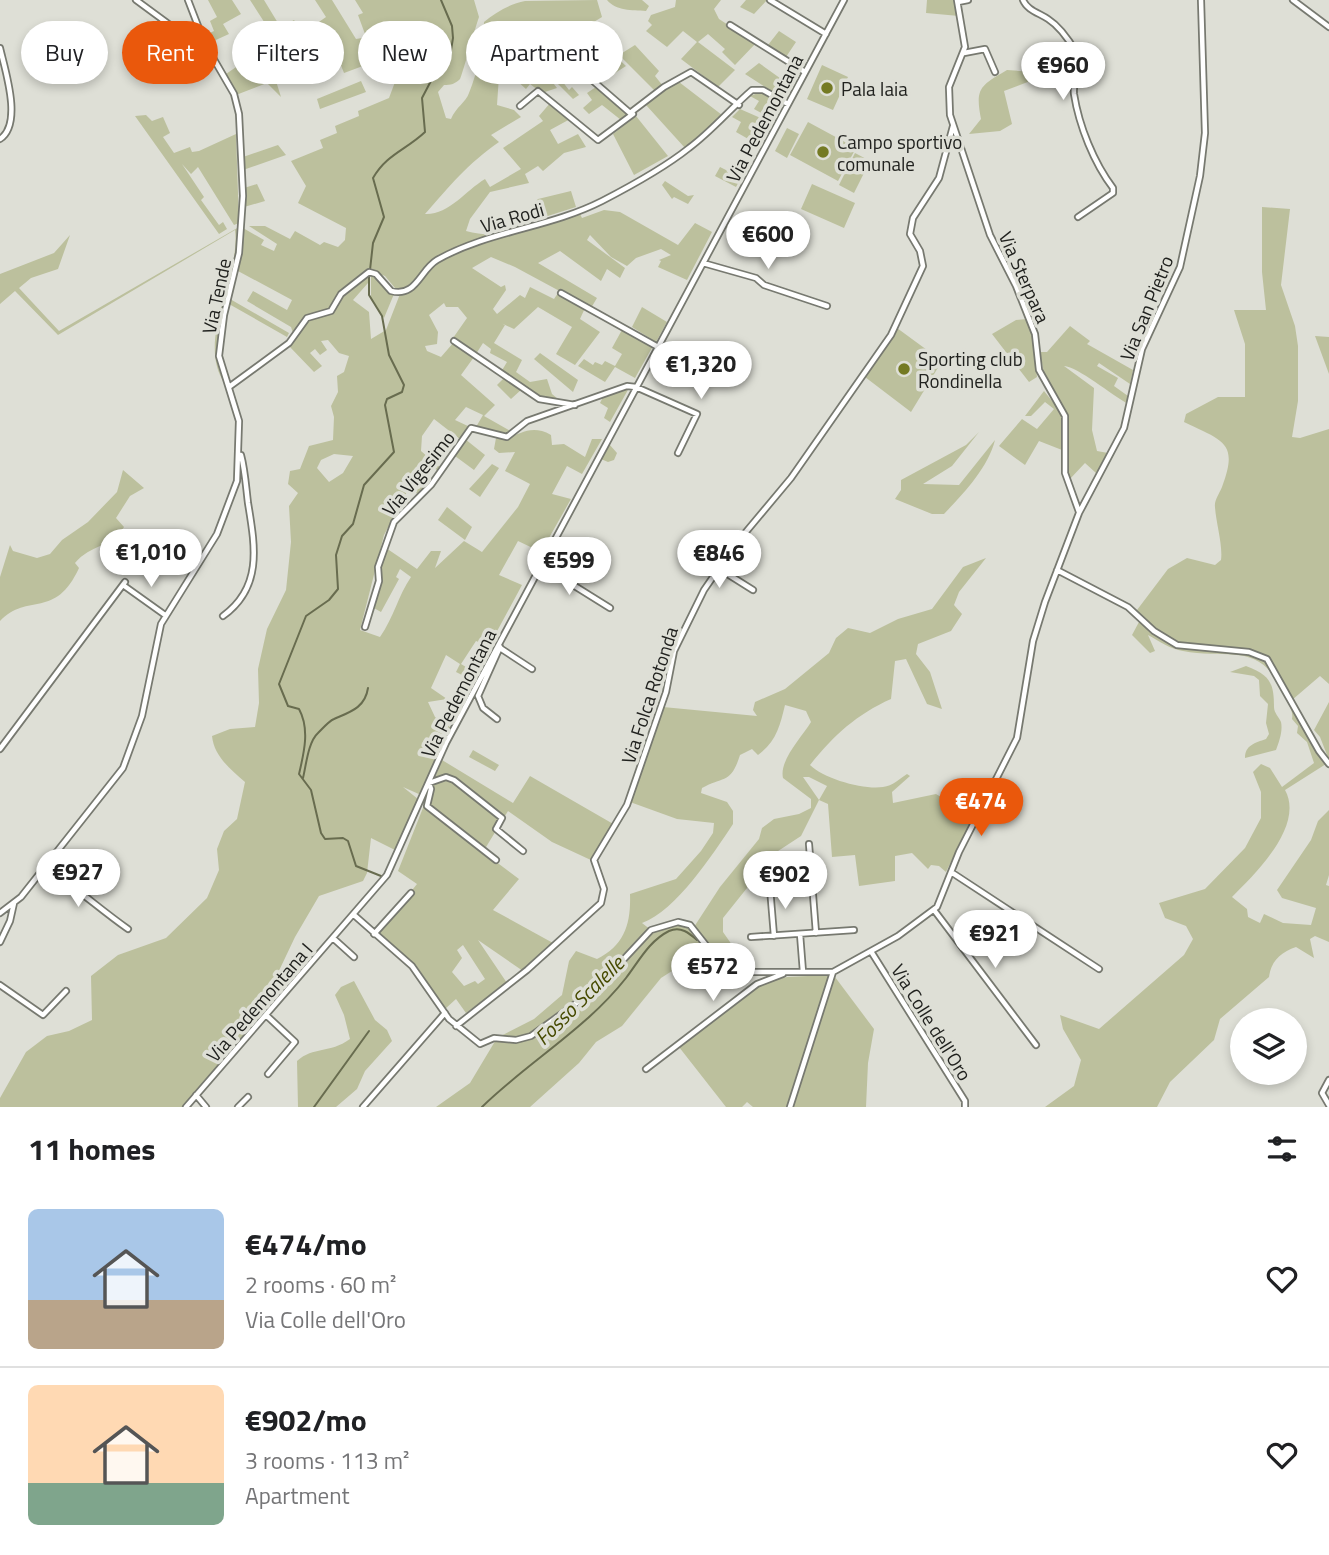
<!DOCTYPE html>
<meta charset="utf-8">
<style>
body{margin:0;font-family:"Titillium Web",sans-serif;background:#f2f2f2;color:#202124;height:100vh;display:flex;flex-direction:column;font-size:26px;white-space:nowrap}
*{box-sizing:border-box;margin:0}
p{font-size:23px;color:#757577}
.icon{flex:none;width:38px;height:38px;fill:none;stroke:currentColor;stroke-width:2;stroke-linecap:round;stroke-linejoin:round}
.map{position:relative;height:1107px;overflow:hidden}
.panel{display:flex;flex-direction:column;background:#fff;flex:1}
.panel>*{flex:none}
.hud{position:absolute;left:21px;top:21px;width:700px;height:63px;display:flex;gap:14px}
.fabs{position:absolute;left:1230px;top:1008px;display:grid;gap:14px}
.fabs a{display:grid;place-items:center;width:77px;height:77px;border-radius:50%;background:#fff;box-shadow:0 4px 10px #0003;font-size:35px}
.price{position:absolute;translate:-50% -60px;padding:0 16px;border-radius:24px;background:#fff;color:#222;font-size:23px;line-height:46px;filter:drop-shadow(0 2px 4px #0008)}
.price::after{content:'';position:absolute;left:50%;top:42px;width:21px;height:16px;margin-left:-10px;background:inherit;clip-path:polygon(0 0,100% 0,50% 100%)}
.price.current{background:#ea580c;color:#fff}
ul{padding:0;list-style:none}
li{display:flex;align-items:center;gap:21px;height:175px;padding:0 28px}
li+li{border-top:2px solid #e0e0e0}
li span{display:grid;place-items:center;flex:none;width:196px;height:140px;border-radius:10px;color:#555}
li>.icon{margin-inline-start:auto}
span .icon{width:84px;height:84px;fill:#fffc;stroke-width:1}
li b{font-size:30px}
h2{display:flex;justify-content:space-between;align-items:center;height:84px;padding:0 28px;font-size:30px}
.tag{padding:0 24px;border-radius:32px;background:#fff;box-shadow:0 4px 10px #0003;font-size:24px;line-height:63px}
.tag.current{background:#ea580c;color:#fff}
.map>svg:first-child{display:block}
</style>
<div class="map">
<svg width="1329" height="1107" viewBox="0 0 1329 1107">
<rect width="100%" height="100%" fill="#dedfd6"/>
<path fill="#bcc09d" fill-rule="evenodd" d="M208,0H232L241,14L223,24L229,34L207,44L203,36L214,31L210,21L217,17Z
M250,0H264L281,28L294,20L325,68L305,70L276,81L281,97L267,83L236,95L223,76L245,61L236,45L248,35L269,66L273,52L279,45Z
M315,0H332L356,39L362,38L366,52L382,49L391,52L400,41H406L415,48L420,46L423,36L430,35L429,24H425L392,31L384,24L365,34L358,15L363,13L355,0H474L479,17C475,28 462,76 460,79C455,84 451,85 444,85L438,92L446,118L451,119C456,107 466,102 469,93C478,71 483,45 484,22C496,12 510,4 525,1L597,0L602,17L589,25L578,21L542,22L548,39L541,41L534,22L510,28L503,48L547,75L557,88L542,93L530,84L526,89L505,70L499,76L497,105L514,110L521,117L491,135L499,142C466,165 451,185 425,214C449,215 465,191 485,179L490,187L521,169L503,148L543,121L539,116L551,102L572,118L550,130L558,144L578,134L586,147L564,153L543,171L538,166L525,174L529,183L490,192L470,219L466,231C504,242 543,224 578,210L582,218L604,210L620,212L678,245L695,223L712,232L687,280L658,267L661,261L659,260L671,255L661,249L636,258L627,266L611,257L590,235L587,240L625,268L620,278L607,269L601,281L560,251L538,263L597,298L591,308L515,267L491,257L472,268L501,287L505,285L506,290L493,309L497,314L520,295L525,298L530,287L554,299L558,293L585,308L580,319L600,332L575,365L556,354L572,327L538,307L514,329L501,323L505,325L494,343L522,360L516,372L530,382L547,379L552,394L558,399L541,398L501,372L507,362L490,353L491,349L483,343L476,354L453,338L467,318L458,307H446L444,303L429,315L438,332L437,344L425,346L427,351L441,357L454,342L474,357L461,375L495,405L484,416L512,432L501,436L476,427L483,415L466,407L455,420L470,427L461,440L434,419L422,436L421,451L442,469L440,472L422,460L415,478L427,488L419,495L409,488L384,535L360,630L380,637C394,617 398,596 411,577L400,569L396,577L399,579L381,612L372,607L386,548L417,569L431,551H441L435,568L464,541L482,552L518,507L530,484L505,471L515,452L499,453L494,449L496,438C515,442 526,421 551,435L552,445L564,444L585,457L592,439H602L582,474L567,466L552,494L571,499L541,552L518,541L499,575L522,585L489,646L476,641L461,664L476,673L472,680L456,672L460,664L446,655L431,688L447,699L428,702L435,717L453,729L443,744L421,795L403,787L418,799L397,851L371,838L367,873L363,881L319,896L295,937L249,1034L186,1107H0V1098L26,1052L47,1036L69,1031L92,1020L91,976L118,955L166,938L207,898L219,870L217,849L224,831L237,819L245,782C230,769 214,756 212,736L230,729L255,727L259,703L258,669L267,629L286,590L291,542L289,506L298,493L288,484L290,471L300,469L309,446L333,440L334,417L331,406L338,392L337,376L344,372L349,356L339,353L328,340L321,341L327,350L320,355L315,349L310,353L322,366L314,372L289,346L295,339L291,327L247,301L253,291L287,310L292,300L238,271L243,228L264,240L261,245L274,251L277,244L249,226H265L290,239L295,231L320,245L324,242L338,247L345,240L346,228L298,203L306,186L291,161L323,148L320,140L337,133L335,126L359,116L358,111L389,98L395,82L392,70L381,66L383,62L379,60L344,73L340,63L330,66L311,36L320,30L316,24L326,17ZM368,270L385,276L400,294L386,330L371,339L369,312L353,300L368,283V277L337,302L336,297ZM334,454L353,456L343,473L329,482L317,468L321,460Z
M607,0H642L649,6L646,11C632,10 616,11 607,0Z
M676,0H721L714,9L719,19L756,43L735,65L722,52L725,49L708,34L698,42L735,70L718,87L681,59L697,42L683,31L667,47L646,31L652,25L648,21L651,15L675,7Z
M746,0H767L754,14L740,7Z
M927,0H956L959,16L926,13Z
M586,28L626,66L598,84L583,71L591,62L571,40Z
M779,31L796,42L786,57L768,45Z
M635,45L659,71L655,76L663,86L655,91L619,55Z
M558,62L567,76L562,81L569,90L572,87L579,95L573,99L551,77L555,72L552,69Z
M759,63L791,86L784,99L745,74Z
M822,65L848,77L833,110L807,99Z
M1007,70L1033,72L1038,78L1004,91L1012,124L1000,131L969,134L981,119C975,88 980,86 1007,70Z
M361,81L366,92L320,109L317,99Z
M679,82L722,115L685,148L646,105L666,87Z
M596,87L628,113L621,120L602,105L589,114L583,108L592,100L587,93Z
M761,92L781,103L772,119L754,109L759,101L750,96Z
M740,109L770,122L762,138L754,134L750,140L736,132L741,122L732,117Z
M146,115L152,121L163,117L170,133L163,137L174,153L190,147L192,152L199,151L236,134L239,223L234,225L198,167L191,174L182,164L204,197L201,200L219,225L223,222L227,229L219,234L135,116Z
M636,116L668,156L634,175L613,134Z
M808,122L856,148L838,181L790,155Z
M787,128L799,134L787,158L775,151Z
M278,145L286,155L243,170V157Z
M855,153L870,161L854,193L839,185Z
M720,167L730,172L733,167L744,172L736,187L715,176Z
M665,181L688,196L694,195L688,204L674,197L672,199L662,185Z
M257,184L265,201L244,207V188Z
M812,184L855,203L844,228L801,209Z
M571,191L576,207L510,228L512,218L524,214L538,199Z
M1262,207L1290,209L1281,285L1295,326L1298,346V401L1292,437L1300,438L1329,429V684L1320,676L1292,700L1284,682L1300,722L1326,764L1285,790C1305,826 1254,875 1232,897L1247,909L1248,917L1260,923L1264,914L1283,923L1311,925L1316,908L1282,898L1277,890L1311,840L1318,821L1329,810V875L1326,885L1329,886V942L1315,936L1310,939L1314,958L1296,947C1281,952 1271,961 1269,977L1220,1019L1214,1040L1170,1082L1157,1107H1045L1074,1086L1081,1060L1063,1029L1060,1015L1099,1029L1184,955L1193,939L1186,926L1165,918L1159,903L1205,889L1245,848L1261,818V792L1253,772L1261,764L1270,768L1282,787L1314,763L1307,742L1297,733L1298,726L1292,719C1294,711 1287,702 1284,694C1260,640 1229,660 1183,651C1170,649 1159,641 1148,635L1155,651L1150,653L1132,635L1139,622L1131,612L1137,610L1168,569L1187,558L1215,565L1221,560C1223,545 1216,523 1215,507C1214,501 1219,494 1222,487C1239,442 1223,441 1184,422L1186,414L1218,397H1245V344L1234,310H1266L1262,272Z
M239,227L238,255L217,356L225,384C195,340 241,279 235,230L58,335L15,291L0,304V274L54,253L70,235L58,269L31,278L19,288L59,331Z
M371,274L394,294L384,318L371,298Z
M230,299L289,333L287,337L229,304Z
M642,307L667,322L656,342L632,327Z
M1027,319L1033,334L1037,377L1029,382L992,334L1016,320Z
M1070,326L1090,341L1087,344L1133,370L1130,384L1099,363L1097,366L1118,378L1114,386L1128,396V404C1112,395 1078,367 1064,366L1094,388L1092,430L1097,451L1108,453L1096,473L1085,463L1069,480L1066,462L1069,417L1045,379L1040,352H1047Z
M623,328L653,346L635,378L615,367L605,382L578,366L584,359L593,365L595,362L602,365L605,361L615,366L622,354L612,348Z
M897,328L942,361L911,412L865,377Z
M1315,336L1329,337V374Z
M540,353L578,380L573,392L534,359Z
M505,377L522,389L511,399L497,385Z
M629,388L610,422L604,418L608,408L600,403L603,397Z
M1044,391L1061,412L1062,450L1039,441L1025,465L999,446L1022,419L1037,429L1054,409L1045,402L1031,416H1025Z
M979,432L952,466L923,484L959,485L995,440C988,468 963,494 944,514H932L895,499L901,490V480L966,445Z
M465,439L485,455L474,470L455,456Z
M609,444L617,453L614,460L608,462L601,459Z
M492,464L499,468L480,497L469,489Z
M123,470L144,488L130,496L116,518L124,527C111,548 91,544 75,563L79,568C55,620 28,592 0,621V577L10,545L13,551L37,558L50,554L62,540L88,522L117,492Z
M447,507L472,527L465,540L438,520Z
M986,558L959,592L954,605L962,614L951,631L918,644L916,654L930,672L942,709L927,704L906,659L895,661L891,699C857,714 833,736 810,765C824,779 864,790 883,787C893,786 899,779 907,774L910,776L892,792L893,803L936,794L973,816L946,872L939,866L931,865L928,869L912,853L895,856V881L859,886L855,855L832,857L828,804L819,800L801,836L775,853L723,918V932L739,955L738,967C718,980 714,960 697,955L661,978L622,1026L596,1042L579,1063L530,1107H436L470,1083L497,1038L534,1019L562,995L569,961L576,951L597,959C625,945 631,923 630,894L676,879L701,851L713,833L714,823L677,819L630,802L663,707L757,716L753,710L755,702L785,689L829,653L836,638L848,628L870,633L898,619L932,609L963,567ZM785,705L806,711L811,722C802,737 779,760 783,778L811,799V808L799,814L774,819L762,828L759,839L720,887L694,927L678,922L651,930L642,923C676,911 713,854 733,824V811L727,802L701,793L702,788C724,776 731,784 740,755L752,749L758,755C776,742 780,726 785,705ZM803,777H809L827,786L819,800Z
M1246,666C1270,675 1274,683 1274,707C1274,713 1279,717 1281,722C1283,731 1279,742 1276,750L1245,758C1245,745 1255,743 1266,739L1269,734L1266,723L1268,704L1260,696L1259,680L1254,676L1230,672Z
M1329,702V760L1320,737L1314,730Z
M473,750L499,765L495,771L469,757Z
M442,760L513,803L530,776L615,825L593,861L552,842L508,811L483,852L519,879L493,910L553,943L523,971L478,940L507,983L466,1013L456,999L445,1009L416,965L377,934L417,884L398,871ZM463,945L485,979L478,984L475,981L464,986L452,972L462,958L457,950Z
M828,975L835,977L874,1029L868,1063L866,1107H753L747,1102L742,1107H726L679,1047L763,983L787,977Z
M354,981L375,1020L387,1030L392,1041L365,1071L357,1089L336,1107H298L297,1061C314,1046 329,1054 350,1039L344,1015L335,995L341,987Z"/>
<g fill="none" stroke-linecap="round" stroke-linejoin="round">
<path stroke="#686c4f" stroke-width="2" d="M370,270L373,243L384,217L373,178C387,154 406,150 425,132L422,98L433,77L450,56L453,38L452,26L441,0
M369,275V295L382,316L389,355L404,385L402,392L387,399L385,405L394,452L364,485L353,524L342,536L336,555L338,589L329,600L306,616L279,684L288,706L299,709C310,729 304,753 299,774L311,790L321,833L325,839L343,838L348,841L356,866L381,876
M303,778C306,766 308,742 318,733C322,729 329,721 334,719C350,712 365,708 368,688
M314,1107L369,1031
M482,1107C528,1062 586,1029 626,978C639,961 649,941 669,931C681,926 689,933 697,940"/>
<defs>
<path id="minor" d="M136,0L208,53
M770,0L826,34
M957,0L965,47L949,87L950,115L990,235L1016,286L1035,334L1039,370L1065,416V473L1079,512
M1023,0C1027,10 1039,13 1048,19C1059,26 1069,40 1076,52C1084,66 1072,79 1074,94C1079,126 1094,163 1113,188V193L1078,217
M1293,0L1329,27
M958,2L968,0
M730,25L805,72
M0,48C5,70 23,124 0,139
M964,53L985,49L995,72
M562,54L630,113L664,87L691,72L739,105
M520,106L538,91L598,140L633,114
M703,263L756,278L764,285L827,306
M561,293L658,347
M454,341L539,399L575,405
M229,387L289,343L307,318L331,311L341,294L369,272L376,274L391,291C416,298 420,270 437,260C488,231 549,228 602,201C631,186 664,168 689,148C712,131 731,108 752,90H763L788,104
M541,565L610,608
M718,568L753,590
M1057,570L1128,607L1154,631L1177,645L1249,652L1267,659L1319,751L1329,764
M123,585L165,615
M223,616C263,587 255,546 248,503C246,487 245,470 241,455
M365,627L379,581L378,567L394,522L431,485L471,428L507,437L527,421L627,386L636,387L697,414L678,453
M500,648L532,669
M497,719L483,708L478,696L500,647
M0,749L125,582
M809,844L816,933
M496,860L427,806L431,789L429,783L446,777L454,780L502,818L496,829L523,851
M44,867C75,886 98,908 128,929
M951,872L1099,969
M770,888L774,936
M934,910L1036,1045
M0,913L21,897L123,768L142,716L161,624L217,534L237,481L239,421L219,356L224,315L239,253L243,196L239,114L234,94L205,44L188,0
M354,915L412,966L449,1019L480,1044L494,1038L516,1040L531,1036L596,989L651,930L678,922L690,925L720,963L729,969L747,972H833L898,936L937,907L959,852L1017,738L1033,641L1045,602L1079,513L1124,428L1142,349L1180,267L1200,176L1205,133L1201,0
M374,934L411,893
M800,934L803,972
M751,937L854,930
M334,939L354,957
M0,942L10,921L14,903
M872,953L965,1101V1107
M0,985L43,1015L66,991
M266,1015L295,1042L268,1074
M456,1026L527,970L601,903L604,889L594,860L627,805L666,692L674,651L704,590L735,545L791,478L891,335L923,266L920,251L910,234L913,218L939,178L953,126
M646,1069L757,984L783,974
M1329,1080L1322,1093L1329,1105
M196,1095L206,1107
M186,1107L387,875L446,743L844,0
M238,1107L248,1097
M363,1107L445,1013
M790,1107L833,972"/>
</defs>
<use href="#minor" stroke="#777970" stroke-width="8"/>
<use href="#minor" stroke="#fff" stroke-width="4.5"/>
</g>
<g fill="#747a23" stroke="#dedfd6" stroke-width="2.5">
<circle cx="827" cy="88" r="7"/>
<circle cx="823" cy="152" r="7"/>
<circle cx="904" cy="369" r="7"/>
</g>
<g text-anchor="middle" dominant-baseline="central" stroke-width="7" stroke-linejoin="round" paint-order="stroke">
<g font-size="19" fill="#21221f" stroke="#dedfd6" text-anchor="start">
<text x="841" y="88">Pala Iaia</text>
<text x="837" y="141">Campo sportivo<tspan x="837" dy="22">comunale</tspan></text>
<text x="918" y="358">Sporting club<tspan x="918" dy="22">Rondinella</tspan></text>
</g>
<g font-size="19" fill="#21221f" stroke="#dedfd6">
<text transform="translate(764 118) rotate(-62)">Via Pedemontana</text>
<text transform="translate(512 217) rotate(-16)">Via Rodi</text>
<text transform="translate(1025 277) rotate(66)">Via Sterpara</text>
<text transform="translate(216 296) rotate(-78)">Via Tende</text>
<text transform="translate(1146 308) rotate(-68)">Via San Pietro</text>
<text transform="translate(418 473) rotate(-51)">Via Vigesimo</text>
<text transform="translate(458 693) rotate(-63)">Via Pedemontana</text>
<text transform="translate(649 695) rotate(-72)">Via Folca Rotonda</text>
<text transform="translate(259 1002) rotate(-49)">Via Pedemontana I</text>
<text transform="translate(932 1022) rotate(58)">Via Colle dell'Oro</text>
</g>
<g font-size="21" font-style="italic" fill="#464a01" stroke="#dedfd6">
<text transform="translate(579 1000) rotate(-45)">Fosso Scalelle</text>
</g>
</g>
</svg>
<div class="fabs">
<a><svg class="icon" aria-label="layers" viewBox="0 0 24 24"><path d="M12 4l9 5-9 5-9-5zM3 14l9 5 9-5"/></svg></a>
</div>
<b class="price" style="left:1063px;top:102px">€960</b>
<b class="price" style="left:768px;top:271px">€600</b>
<b class="price" style="left:701px;top:401px">€1,320</b>
<b class="price" style="left:151px;top:589px">€1,010</b>
<b class="price" style="left:719px;top:590px">€846</b>
<b class="price" style="left:569px;top:597px">€599</b>
<b class="price current" style="left:981px;top:838px">€474</b>
<b class="price" style="left:78px;top:909px">€927</b>
<b class="price" style="left:785px;top:911px">€902</b>
<b class="price" style="left:995px;top:970px">€921</b>
<b class="price" style="left:713px;top:1003px">€572</b>
<div class="hud">
<a class="tag">Buy</a>
<a class="tag current">Rent</a>
<a class="tag">Filters</a>
<a class="tag">New</a>
<a class="tag">Apartment</a>
</div>
</div>
<section class="panel">
<h2>11 homes<svg class="icon" aria-label="filters" viewBox="0 0 24 24"><path d="M4 7h16M4 17h16"/><circle cx="9" cy="7" r="2"/><circle cx="15" cy="17" r="2"/></svg></h2>
<ul>
<li><span style="background:linear-gradient(#a9c7e8 65%,#b9a48a 0)"><svg class="icon" aria-label="home" viewBox="0 0 24 24"><path d="M3 11l9-7 9 7M6 9v11h12V9"/></svg></span><div><b>€474/mo</b><p>2 rooms · 60 m²</p><p>Via Colle dell'Oro</p></div><svg class="icon" aria-label="heart" viewBox="0 0 24 24"><path d="M12 20l-8-8c-3-5 5-10 8-4 3-6 11-1 8 4z"/></svg></li>
<li><span style="background:linear-gradient(#ffd9b3 70%,#7fa58c 0)"><svg class="icon" aria-label="home" viewBox="0 0 24 24"><path d="M3 11l9-7 9 7M6 9v11h12V9"/></svg></span><div><b>€902/mo</b><p>3 rooms · 113 m²</p><p>Apartment</p></div><svg class="icon" aria-label="heart" viewBox="0 0 24 24"><path d="M12 20l-8-8c-3-5 5-10 8-4 3-6 11-1 8 4z"/></svg></li>
</ul>
</section>
